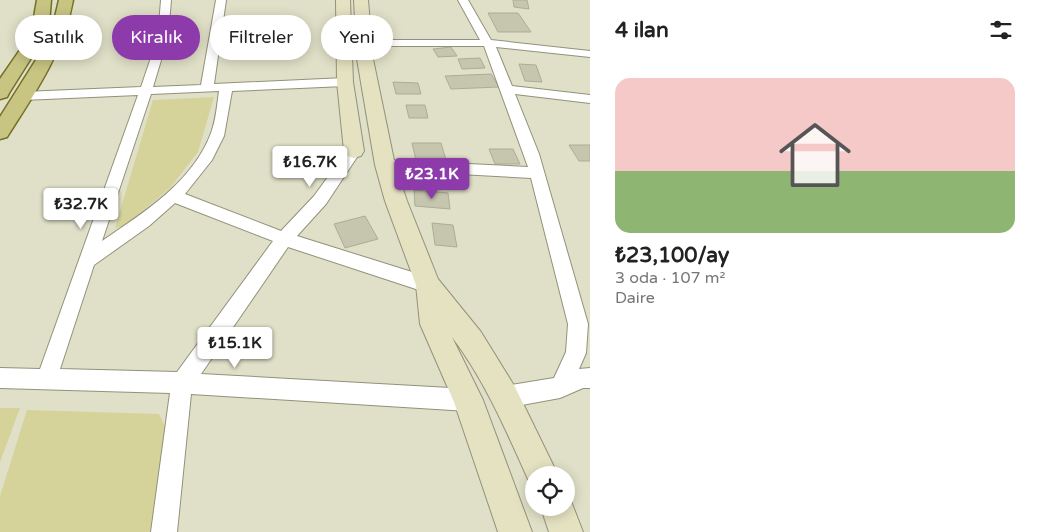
<!DOCTYPE html>
<html lang="tr">
<meta charset="utf-8">
<style>
body{margin:0;font-family:"Varela Round",sans-serif;background:#f6f6f6;color:#222;height:100vh;display:flex;flex-direction:column;font-size:19px;white-space:nowrap}
*{box-sizing:border-box;margin:0}
p{font-size:16px;color:#767676}
.icon{flex:none;width:28px;height:28px;fill:none;stroke:currentColor;stroke-width:2;stroke-linecap:round;stroke-linejoin:round}
.map{position:relative;flex:1;overflow:hidden}
.sheet{display:flex;flex-direction:column;background:#fff;width:450px}
.sheet>*{flex:none}
.top-card{position:absolute;left:15px;top:15px;width:475px;height:45px;display:flex;gap:10px}
.controls{position:absolute;left:525px;top:466px;display:grid;gap:10px}
.controls a{display:grid;place-items:center;width:50px;height:50px;border-radius:50%;background:#fff;box-shadow:0 2px 12px #0003;font-size:25px}
.price{position:absolute;translate:-50% -42px;padding:0 11px;border-radius:5px;background:#fff;color:#222;font-size:16px;line-height:32px;filter:drop-shadow(0 1px 2px #0008)}
.price::after{content:'';position:absolute;left:50%;top:30px;width:15px;height:11px;margin-left:-8px;background:inherit;clip-path:polygon(0 0,100% 0,50% 100%)}
.price.on{background:#8d3baa;color:#fff}
ul{padding:0;list-style:none}
li{display:grid;align-content:center;gap:10px;height:265px;padding:0 25px}
li+li{border-top:1px solid #e0e0e0}
li span{display:grid;place-items:center;height:155px;border-radius:15px;color:#555}
li>.icon{margin-inline-start:auto}
span .icon{width:90px;height:90px;fill:#fffc;stroke-width:1}
li b{font-size:21px}
h2{display:flex;justify-content:space-between;align-items:center;height:60px;padding:0 25px;font-size:21px}
.pill{padding:0 18px;border-radius:22px;background:#fff;box-shadow:0 2px 12px #0003;font-size:18px;line-height:45px}
.pill.on{background:#8d3baa;color:#fff}
main{display:flex;flex:1;min-height:0}
.map>svg:first-child{display:block}
</style>
<main>
<div class="map">
<svg width="590" height="532" viewBox="0 0 590 532">
<rect width="100%" height="100%" fill="#e0e0c8"/>
<path fill="#d5d399" d="M214,97L198,152L170,188L124,226L115,228L153,100Z
M0,408H20L0,462Z
M27,410L159,414L167,430L150,532H0V496Z"/>
<path fill="#c6c5ae" stroke="#adad96" d="M513,0H527L529,9L514,7Z
M488,13H518L531,32H498Z
M451,47L457,56L438,57L433,49Z
M480,58L485,68L462,69L458,59Z
M519,64L536,65L542,82L525,81Z
M491,74L499,87L451,89L445,76Z
M393,82L418,83L421,94H396Z
M406,105H425L428,118H409Z
M412,143H441L446,160H416Z
M569,145H590V161H579Z
M489,149H513L520,164H495Z
M419,175L443,176L445,188L421,187Z
M414,190L448,193L450,209L415,206Z
M365,216L378,239L345,248L334,224Z
M432,223L453,225L457,247L435,245Z"/>
<g fill="none" stroke-linecap="round" stroke-linejoin="round">
<defs>
<path id="street" d="M161,0H171L168,37L153,87L201,85L216,0H226L214,84L345,78L351,82L345,86L232,91L224,136L212,160L185,194L281,231L314,196L349,148H359L361,151L326,204L297,236L428,277L434,279L437,285L434,291L428,293L288,247L201,374L468,389L476,392L479,400L476,408L468,411L191,394L177,532H151L170,393L0,388V368L40,369L138,95L23,100L17,96L23,92L141,87L158,37ZM219,91C217,105 216,120 211,133C193,182 143,213 102,241L151,94ZM175,203L273,241L177,372L60,369L94,265L149,226Z
M458,0H468L491,40L590,51V57L496,47L512,86L590,95V103L515,94L539,154L588,324L586,353L579,369L590,368V388H583L560,398L505,408L497,405L494,397L497,389L505,386L554,378L566,352L568,324L531,178L385,170L380,169L378,165L380,161L385,160L528,167L484,46H364L358,43L364,40H480Z"/>
<path id="secondary" d="M336,0H350L353,82L364,151L361,156L354,158L347,156L344,151L337,82Z
M354,0H368L373,59L395,165L407,201L438,279L481,332L515,387L558,475H534V488L531,486C508,435 486,382 452,337L483,400L532,532H498L454,402L420,324L416,285L385,201L375,165L357,59Z
M566,495L569,496L583,532H549L541,508H566Z"/>
<path id="primary" d="M37,0H51L49,23L38,47L9,93L7,97L0,99V79L22,47L33,23Z
M59,0H73C64,51 35,93 7,137L0,139V117L41,52L55,17Z"/>
</defs>
<use href="#street" stroke="#92917b" stroke-width="2"/>
<use href="#secondary" stroke="#92917b" stroke-width="2"/>
<use href="#primary" stroke="#757026" stroke-width="3"/>
<use href="#street" fill="#fff" fill-rule="evenodd"/>
<use href="#secondary" fill="#e4e2c1" fill-rule="evenodd"/>
<use href="#primary" fill="#c8c482" fill-rule="evenodd"/>
</g>
</svg>
<div class="controls">
<a><svg class="icon" aria-label="locate" viewBox="0 0 24 24"><circle cx="12" cy="12" r="6"/><path d="M12 2v4M12 18v4M2 12h4M18 12h4"/></svg></a>
</div>
<b class="price" style="left:310px;top:188px">₺16.7K</b>
<b class="price on" style="left:432px;top:200px">₺23.1K</b>
<b class="price" style="left:81px;top:230px">₺32.7K</b>
<b class="price" style="left:235px;top:369px">₺15.1K</b>
<div class="top-card">
<a class="pill">Satılık</a>
<a class="pill on">Kiralık</a>
<a class="pill">Filtreler</a>
<a class="pill">Yeni</a>
</div>
</div>
<section class="sheet">
<h2>4 ilan<svg class="icon" aria-label="filters" viewBox="0 0 24 24"><path d="M4 7h16M4 17h16"/><circle cx="9" cy="7" r="2"/><circle cx="15" cy="17" r="2"/></svg></h2>
<ul>
<li><span style="background:linear-gradient(#f6c9c9 60%,#8fb573 0)"><svg class="icon" aria-label="home" viewBox="0 0 24 24"><path d="M3 11l9-7 9 7M6 9v11h12V9"/></svg></span><div><b>₺23,100/ay</b><p>3 oda · 107 m²</p><p>Daire</p></div></li>
</ul>
</section>
</main>
